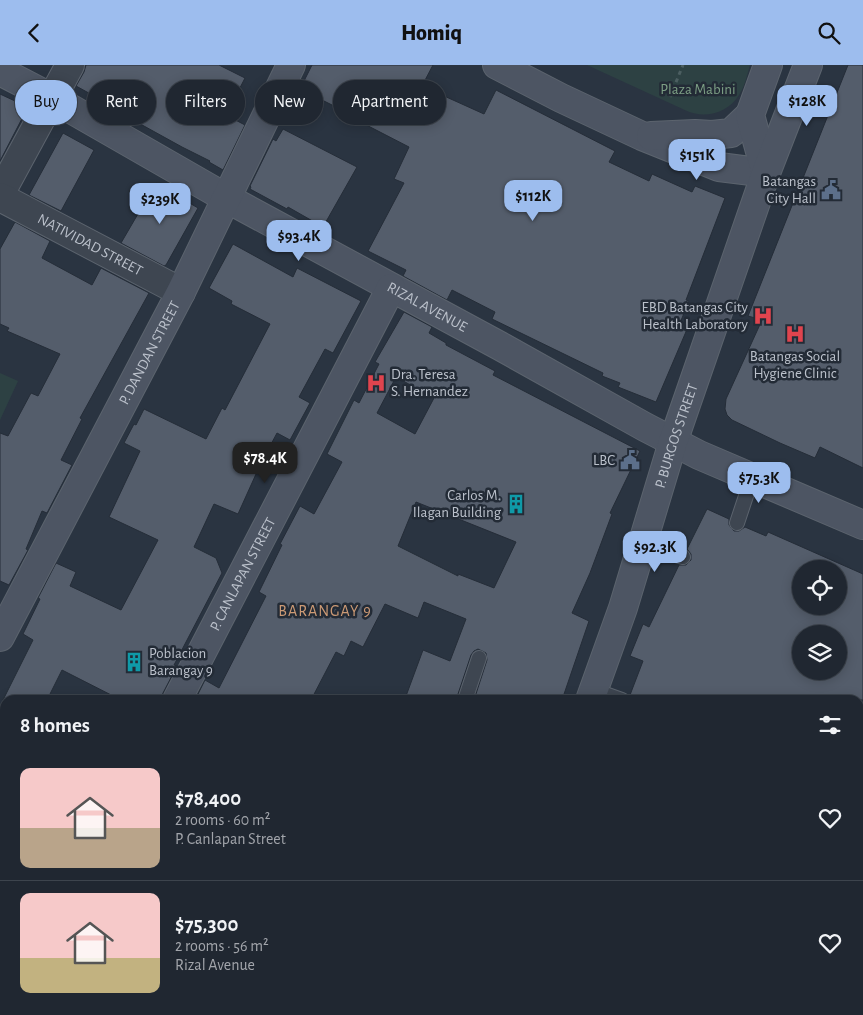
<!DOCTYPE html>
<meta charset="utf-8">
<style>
body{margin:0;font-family:"Alegreya Sans",sans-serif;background:#282f39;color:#f1f3f6;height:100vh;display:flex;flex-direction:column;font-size:19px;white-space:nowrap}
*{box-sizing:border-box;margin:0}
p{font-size:16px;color:#a2a5ab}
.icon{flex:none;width:28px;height:28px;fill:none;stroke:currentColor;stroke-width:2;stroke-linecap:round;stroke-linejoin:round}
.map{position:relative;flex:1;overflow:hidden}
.side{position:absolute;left:0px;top:630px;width:864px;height:320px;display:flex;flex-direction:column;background:#202731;border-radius:15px 15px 0 0;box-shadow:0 2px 12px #0003,0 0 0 1px #3d444d}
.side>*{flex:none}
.banner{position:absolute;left:15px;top:15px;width:500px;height:45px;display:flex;gap:10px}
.buttons{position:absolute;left:792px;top:495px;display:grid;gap:10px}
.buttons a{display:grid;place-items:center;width:55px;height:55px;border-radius:50%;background:#202731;box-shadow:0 2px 12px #0003,0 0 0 1px #3d444d;font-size:25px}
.price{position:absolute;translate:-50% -42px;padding:0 11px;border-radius:10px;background:#9dbdee;color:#111;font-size:16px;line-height:32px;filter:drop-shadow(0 1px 2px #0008)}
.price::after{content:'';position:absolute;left:50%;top:30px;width:15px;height:11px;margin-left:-8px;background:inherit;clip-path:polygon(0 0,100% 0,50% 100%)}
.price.active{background:#222;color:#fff}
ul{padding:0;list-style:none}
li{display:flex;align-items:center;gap:15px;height:125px;padding:0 20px}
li+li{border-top:1px solid #3d444d}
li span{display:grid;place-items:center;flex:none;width:140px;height:100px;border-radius:10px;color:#555}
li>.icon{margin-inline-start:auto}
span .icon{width:60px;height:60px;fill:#fffc;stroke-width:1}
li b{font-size:21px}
h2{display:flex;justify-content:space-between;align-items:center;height:60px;padding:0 20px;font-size:21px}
.pill{padding:0 18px;border-radius:22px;background:#202731;box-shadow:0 2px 12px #0003,0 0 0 1px #3d444d;font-size:18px;line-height:45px}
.pill.active{background:#9dbdee;color:#111}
header{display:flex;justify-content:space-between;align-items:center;height:65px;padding:0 20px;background:#9dbdee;color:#111;font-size:22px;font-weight:800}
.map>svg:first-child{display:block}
</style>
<header><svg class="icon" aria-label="back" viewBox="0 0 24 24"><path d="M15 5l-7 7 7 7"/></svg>Homiq<svg class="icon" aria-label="search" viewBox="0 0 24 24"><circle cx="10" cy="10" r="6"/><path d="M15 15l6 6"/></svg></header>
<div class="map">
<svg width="863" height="950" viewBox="0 0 863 950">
<rect width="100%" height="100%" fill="#2a3441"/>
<path fill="#2d4143" d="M587,0H750C747,10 745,21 739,30C728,48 705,54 687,46Z
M0,308L18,316L0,355Z"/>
<path fill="#545d6b" stroke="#252d38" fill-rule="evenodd" d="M86,0H219L245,13L226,50L245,60L223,105L209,97L210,96L182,82L95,34L96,32L76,21L84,7Z
M312,0H433L422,21L484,49L496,25L615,86L609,97L649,116L652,109L692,127L695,121L725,133L686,235L689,236L680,258L688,262L656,337L618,322L620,318L602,311L603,308L492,254L495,247L452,225L447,235L403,211L406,205L368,186L404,118L394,114L409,82L345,49L346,47L300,24Z
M848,0H863V403L820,382L815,393L780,378L732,355L727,350L725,344L726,334L762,255L748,251Z
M0,29L28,42L0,96Z
M283,64L357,102L323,162L288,142L287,144L250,124L251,122L250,121L273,74L276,76Z
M63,68L94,85L61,146L29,130Z
M156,118L198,143L166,200L164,201L121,178Z
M15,157L50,176L42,193L92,220L101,203L149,228L80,353L82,354L61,395L72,400L47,448L42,446L26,484L28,485L9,520L0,516V368L8,371L31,328L38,331L60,289L7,266L9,263L0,259V184Z
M233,179L293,212L297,203L361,236L333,288L325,284L299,332L310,338L290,375L277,368L261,398L238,449L214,439L194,482L216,493L222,508L174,600L177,601L163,628L161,635H121L62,605L47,635H3L33,575L23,569L40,534L38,533L56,498L76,507L70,521L121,545L158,475L109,452L140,386L124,378L134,359L136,360L144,344L206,374L222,343L225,345L270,259L231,239L232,236L209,223Z
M404,247L432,262L429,268L446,278V280L495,306L493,310L640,386L610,448L612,449L590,508L572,548L589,556L562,635H474L487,595L486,588L478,584L474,586L471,590L456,635H418L406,631L423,585L450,596L466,554L424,537L418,553L385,539L363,582L351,576L344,591L336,587L311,635H195L205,615L219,623L266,531L259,527L282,480L280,479L300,441L314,449L342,397L327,389L354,335L359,338L379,299L375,297ZM396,312L434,333L415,369L377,348ZM416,437L516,477L494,523L458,509V511L398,481Z
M707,444L729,454V460L734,466H739L745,462L766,471L768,467L863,509V635H642L630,630L643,596L630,591L643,559L649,562L679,500H686L691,495V489L687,484ZM801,504H839V541H801ZM801,569H839V606H801Z"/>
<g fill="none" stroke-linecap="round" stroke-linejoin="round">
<defs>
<path id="lane" d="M737,458L752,413
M642,480L683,492
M594,625L622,635
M465,635L479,593
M192,950L194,945"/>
<g id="street">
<path d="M0,129L70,0"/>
<path id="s1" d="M0,132L181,227"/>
</g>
<g id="secondary">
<path d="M497,0L561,33L642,71L719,102L766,108"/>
<path id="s2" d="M0,6L52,33L228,134L500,281L645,362L699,390L863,460"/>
<path d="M651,71L695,69L712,70L731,68L750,50"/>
<path d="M766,108L750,50L768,0"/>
<path id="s3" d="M0,572L181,227L291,0"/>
<path id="s4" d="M177,635L391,223"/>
<path id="s5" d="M590,635L623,543L673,377L766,108L808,0"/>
<path d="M0,720L5,723"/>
<path d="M509,945L521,950"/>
<path d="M17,950L20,945"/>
<path d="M478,950L480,945"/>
</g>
</defs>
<use href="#lane" stroke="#5c646e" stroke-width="16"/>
<use href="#street" stroke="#5c646e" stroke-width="30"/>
<use href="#secondary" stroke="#5c646e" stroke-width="30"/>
<path stroke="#4c5e61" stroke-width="3" stroke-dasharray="4 4" stroke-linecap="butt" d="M670,32L683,0"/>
<use href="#lane" stroke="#3e4651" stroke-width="14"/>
<use href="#street" stroke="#3e4651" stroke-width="28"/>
<use href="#secondary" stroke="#4d5563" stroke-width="28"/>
</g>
<defs>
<symbol id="civic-bare" viewBox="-9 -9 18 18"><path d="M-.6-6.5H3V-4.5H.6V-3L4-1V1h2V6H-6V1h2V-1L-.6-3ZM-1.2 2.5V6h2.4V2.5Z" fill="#5c6f8a" stroke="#232b36" stroke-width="2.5" paint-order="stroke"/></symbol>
<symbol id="hospital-bare" viewBox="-9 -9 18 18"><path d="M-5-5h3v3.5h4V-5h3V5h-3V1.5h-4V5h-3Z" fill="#e0444e" stroke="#232b36" stroke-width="2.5" paint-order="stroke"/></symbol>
<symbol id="building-bare" viewBox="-9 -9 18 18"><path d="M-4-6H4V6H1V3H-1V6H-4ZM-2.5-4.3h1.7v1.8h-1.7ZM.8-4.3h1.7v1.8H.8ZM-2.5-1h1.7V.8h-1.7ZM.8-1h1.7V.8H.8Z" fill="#0f9aa8" stroke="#232b36" stroke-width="2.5" paint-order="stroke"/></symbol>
</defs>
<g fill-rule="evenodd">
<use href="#civic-bare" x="817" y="111" width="28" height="28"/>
<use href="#hospital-bare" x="749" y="237" width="28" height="28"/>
<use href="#hospital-bare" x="781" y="255" width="28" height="28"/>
<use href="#hospital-bare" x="362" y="304" width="28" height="28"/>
<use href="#civic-bare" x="616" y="381" width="28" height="28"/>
<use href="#building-bare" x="502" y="425" width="28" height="28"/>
<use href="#building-bare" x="120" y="583" width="28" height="28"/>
</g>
<g text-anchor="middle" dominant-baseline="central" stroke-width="5" stroke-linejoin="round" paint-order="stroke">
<g font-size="15" fill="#7c9e84" stroke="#232b36">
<text x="698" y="24">Plaza Mabini</text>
</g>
<g font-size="15" fill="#bbc1cb" stroke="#232b36" text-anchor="end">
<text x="816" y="116">Batangas<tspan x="816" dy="17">City Hall</tspan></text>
<text x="748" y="242">EBD Batangas City<tspan x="748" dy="17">Health Laboratory</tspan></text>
<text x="795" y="291" text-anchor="middle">Batangas Social<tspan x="795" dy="17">Hygiene Clinic</tspan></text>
<text x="391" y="309" text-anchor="start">Dra. Teresa<tspan x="391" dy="17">S. Hernandez</tspan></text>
<text x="615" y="395">LBC</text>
<text x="501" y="430">Carlos M.<tspan x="501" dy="17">Ilagan Building</tspan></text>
<text x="149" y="588" text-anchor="start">Poblacion<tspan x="149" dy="17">Barangay 9</tspan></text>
</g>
<g font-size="15" fill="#bbc1cb" stroke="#232b36">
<text stroke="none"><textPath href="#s1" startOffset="102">NATIVIDAD STREET</textPath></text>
<text stroke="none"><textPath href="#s2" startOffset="488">RIZAL AVENUE</textPath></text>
<text stroke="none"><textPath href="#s3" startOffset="321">P. DANDAN STREET</textPath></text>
<text stroke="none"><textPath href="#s5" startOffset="278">P. BURGOS STREET</textPath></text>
<text stroke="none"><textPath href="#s4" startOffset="142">P. CANLAPAN STREET</textPath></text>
</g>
<g font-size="16" letter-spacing="1" fill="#cc9a75" stroke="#232b36">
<text x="325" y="546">BARANGAY 9</text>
</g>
</g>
</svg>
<div class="buttons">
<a><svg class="icon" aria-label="locate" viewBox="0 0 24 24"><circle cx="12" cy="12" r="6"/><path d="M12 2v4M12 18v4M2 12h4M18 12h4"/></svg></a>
<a><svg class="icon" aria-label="layers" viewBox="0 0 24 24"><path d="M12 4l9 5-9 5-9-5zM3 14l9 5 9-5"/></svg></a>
</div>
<b class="price" style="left:807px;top:62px">$128K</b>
<b class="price" style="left:697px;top:116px">$151K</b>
<b class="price" style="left:533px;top:157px">$112K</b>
<b class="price" style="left:160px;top:160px">$239K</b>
<b class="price" style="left:299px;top:197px">$93.4K</b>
<b class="price active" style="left:265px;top:419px">$78.4K</b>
<b class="price" style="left:759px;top:439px">$75.3K</b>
<b class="price" style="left:655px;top:508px">$92.3K</b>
<div class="banner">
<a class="pill active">Buy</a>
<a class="pill">Rent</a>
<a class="pill">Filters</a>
<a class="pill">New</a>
<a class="pill">Apartment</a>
</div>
<section class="side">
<h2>8 homes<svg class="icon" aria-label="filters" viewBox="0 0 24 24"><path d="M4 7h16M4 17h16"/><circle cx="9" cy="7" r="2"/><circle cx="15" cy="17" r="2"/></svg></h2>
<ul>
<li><span style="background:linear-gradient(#f6c9c9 60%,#b9a48a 0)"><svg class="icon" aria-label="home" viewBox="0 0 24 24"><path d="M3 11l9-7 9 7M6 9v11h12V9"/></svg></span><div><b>$78,400</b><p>2 rooms · 60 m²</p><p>P. Canlapan Street</p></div><svg class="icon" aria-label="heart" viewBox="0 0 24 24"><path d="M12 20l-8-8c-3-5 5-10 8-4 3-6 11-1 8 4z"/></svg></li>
<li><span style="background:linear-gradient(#f6c9c9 65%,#c2b280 0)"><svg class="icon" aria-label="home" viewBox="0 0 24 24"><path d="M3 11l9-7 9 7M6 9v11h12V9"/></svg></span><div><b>$75,300</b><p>2 rooms · 56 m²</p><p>Rizal Avenue</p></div><svg class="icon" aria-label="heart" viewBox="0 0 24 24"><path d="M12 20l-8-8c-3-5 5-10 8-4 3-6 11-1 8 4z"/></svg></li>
</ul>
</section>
</div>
